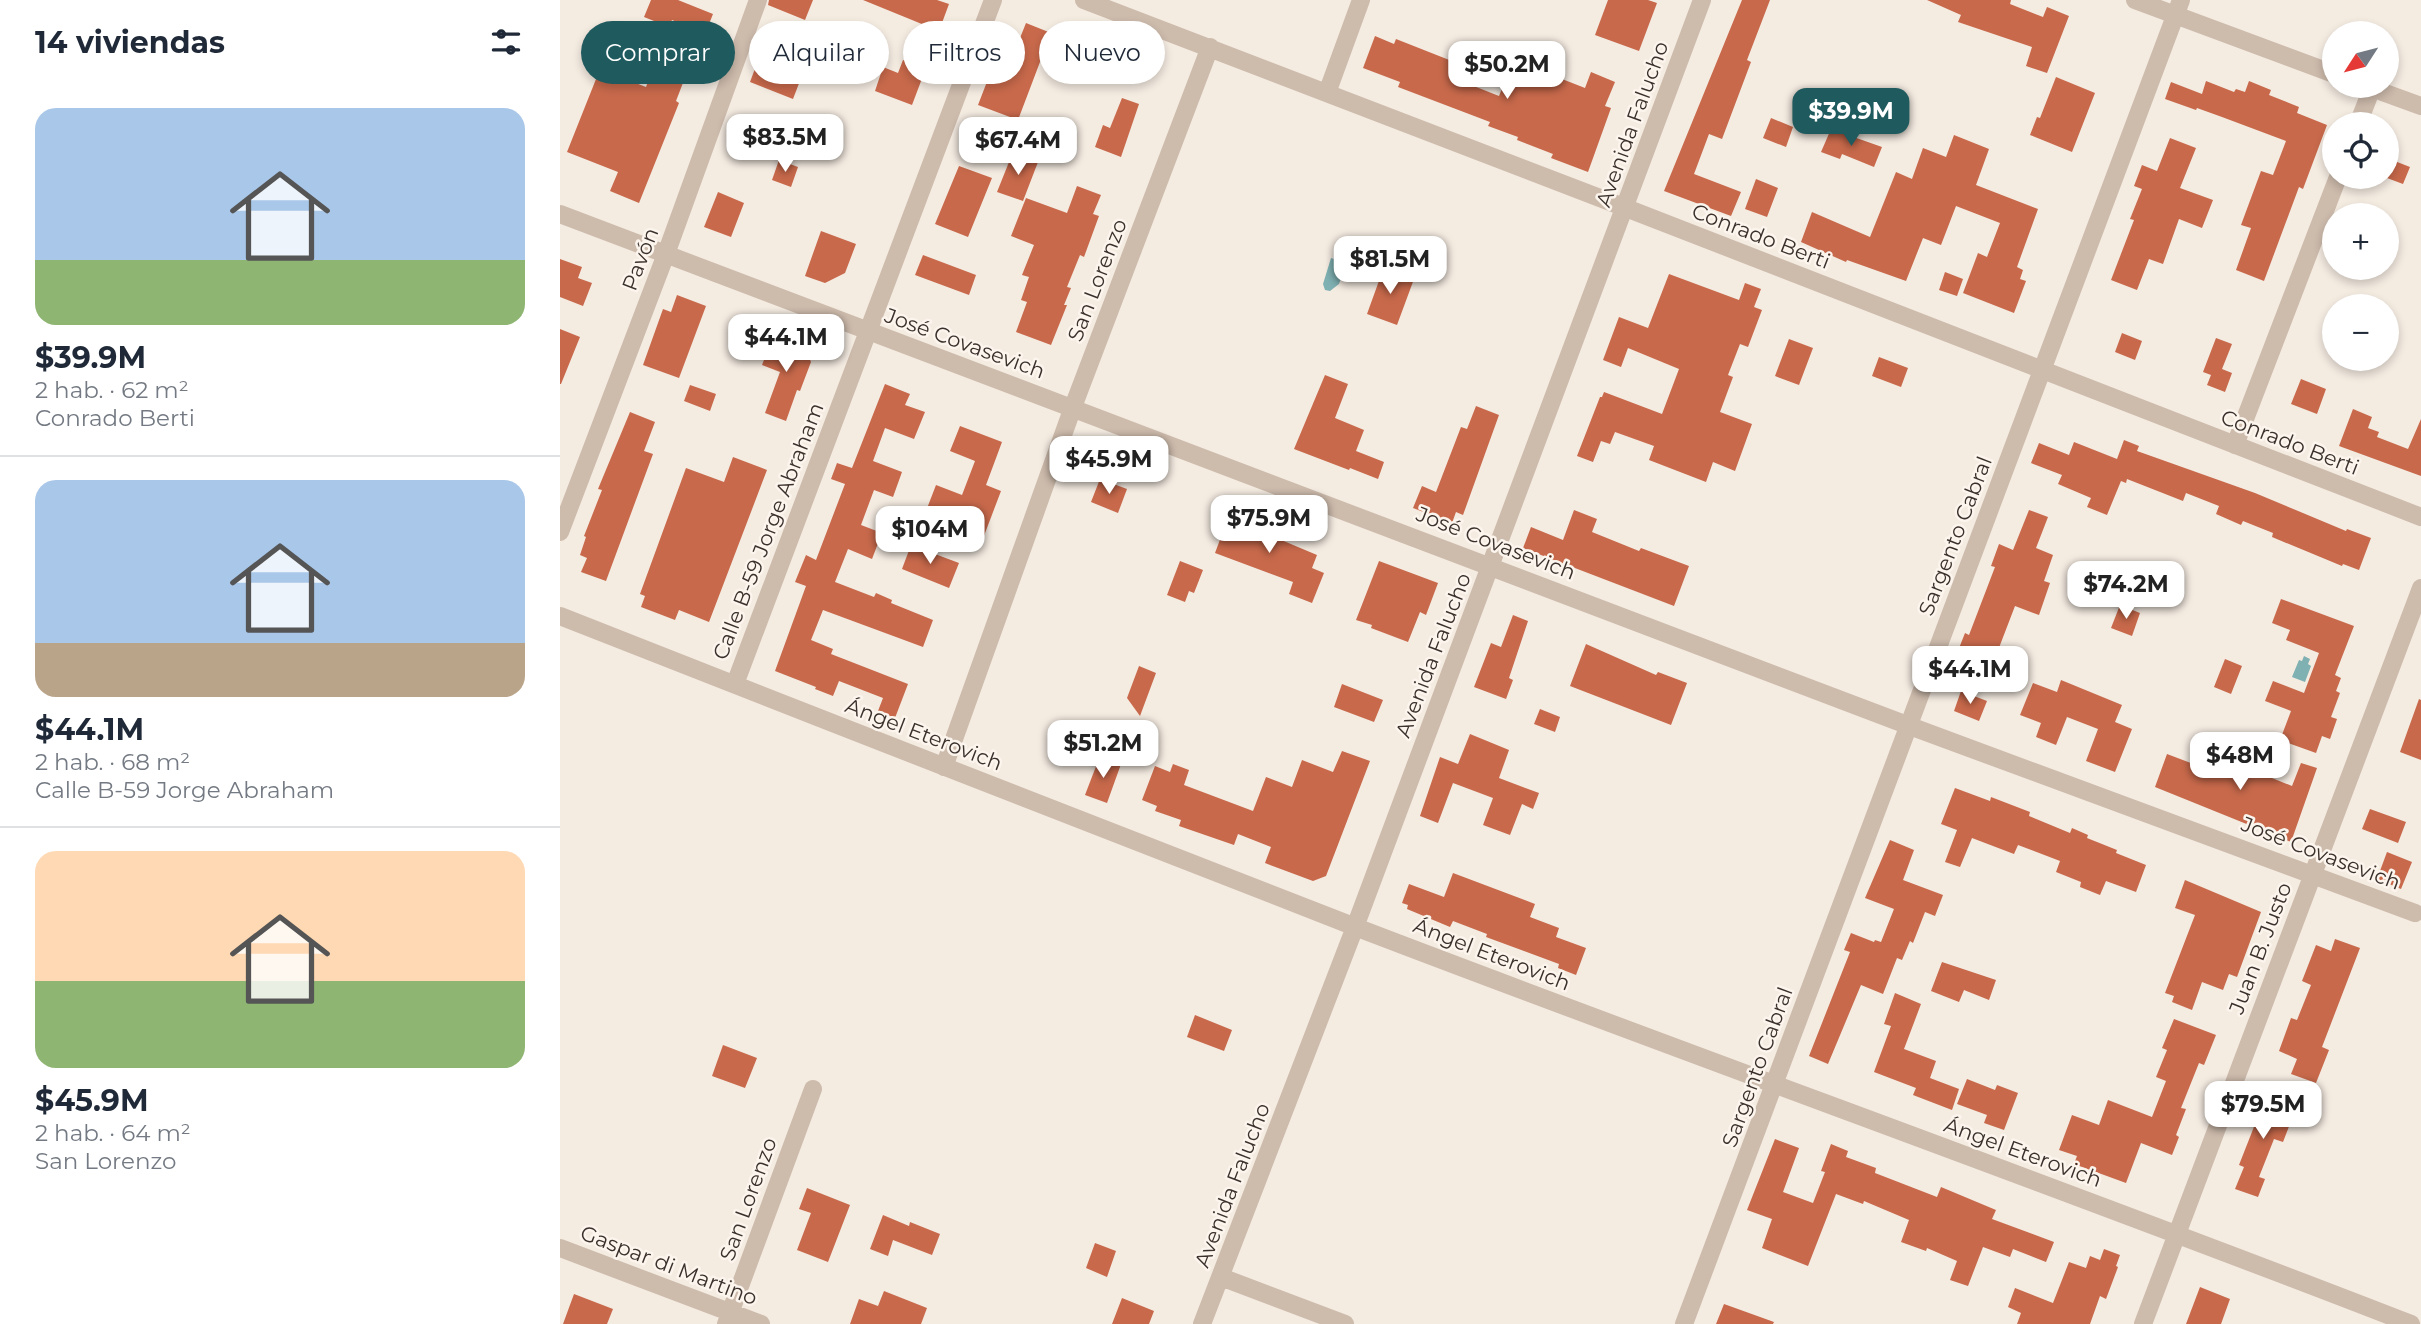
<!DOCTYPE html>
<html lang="es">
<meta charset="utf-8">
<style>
body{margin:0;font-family:Montserrat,sans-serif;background:#f6f6f7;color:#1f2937;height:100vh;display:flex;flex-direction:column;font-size:26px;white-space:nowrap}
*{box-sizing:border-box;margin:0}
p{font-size:23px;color:#747a83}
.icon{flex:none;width:38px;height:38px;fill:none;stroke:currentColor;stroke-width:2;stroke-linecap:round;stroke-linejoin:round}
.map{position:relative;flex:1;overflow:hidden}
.side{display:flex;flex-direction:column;background:#fff;width:560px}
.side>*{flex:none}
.banner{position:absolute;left:21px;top:21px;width:665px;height:63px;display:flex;gap:14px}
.needle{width:46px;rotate:234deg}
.fabs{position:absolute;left:1762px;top:21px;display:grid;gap:14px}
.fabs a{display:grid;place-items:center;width:77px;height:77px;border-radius:50%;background:#fff;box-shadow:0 4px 10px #0003;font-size:35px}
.price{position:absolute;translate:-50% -60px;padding:0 16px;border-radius:14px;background:#fff;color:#222;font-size:23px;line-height:46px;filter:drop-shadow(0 2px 4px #0008)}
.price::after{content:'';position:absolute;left:50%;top:42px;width:21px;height:16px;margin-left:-10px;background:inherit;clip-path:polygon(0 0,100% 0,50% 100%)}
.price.on{background:#1f5a5e;color:#fff}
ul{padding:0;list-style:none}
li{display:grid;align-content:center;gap:14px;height:371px;padding:0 35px}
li+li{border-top:2px solid #e0e1e3}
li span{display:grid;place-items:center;height:217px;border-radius:21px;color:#555}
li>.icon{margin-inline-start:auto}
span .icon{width:126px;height:126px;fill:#fffc;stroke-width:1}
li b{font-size:30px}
h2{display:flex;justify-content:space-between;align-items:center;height:84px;padding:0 35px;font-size:30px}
.pill{padding:0 24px;border-radius:32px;background:#fff;box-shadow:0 4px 10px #0003;font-size:24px;line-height:63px}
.pill.on{background:#1f5a5e;color:#fff}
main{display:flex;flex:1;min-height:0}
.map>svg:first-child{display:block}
</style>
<main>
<section class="side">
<h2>14 viviendas<svg class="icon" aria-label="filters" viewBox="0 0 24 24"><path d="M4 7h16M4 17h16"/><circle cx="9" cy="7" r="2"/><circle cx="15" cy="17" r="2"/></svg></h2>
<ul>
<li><span style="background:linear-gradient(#a9c7e8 70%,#8fb573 0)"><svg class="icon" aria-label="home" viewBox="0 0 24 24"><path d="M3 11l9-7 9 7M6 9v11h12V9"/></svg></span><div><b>$39.9M</b><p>2 hab. · 62 m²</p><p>Conrado Berti</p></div></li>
<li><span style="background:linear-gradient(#a9c7e8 75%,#b9a48a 0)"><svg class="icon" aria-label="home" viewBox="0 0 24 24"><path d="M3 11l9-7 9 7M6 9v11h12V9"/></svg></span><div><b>$44.1M</b><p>2 hab. · 68 m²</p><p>Calle B-59 Jorge Abraham</p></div></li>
<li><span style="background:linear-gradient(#ffd9b3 60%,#8fb573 0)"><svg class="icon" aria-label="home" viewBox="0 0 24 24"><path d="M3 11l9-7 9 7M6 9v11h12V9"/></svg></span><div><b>$45.9M</b><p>2 hab. · 64 m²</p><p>San Lorenzo</p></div></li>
</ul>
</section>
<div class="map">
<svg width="1861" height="1324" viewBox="0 0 1861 1324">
<rect width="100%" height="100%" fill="#f4ebe1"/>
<path fill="#7fb0b2" d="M771,258L786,263L779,284L770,291L765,290L763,284Z
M1744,656L1750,659L1748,664L1751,666L1745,682L1732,677L1739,660L1742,661Z"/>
<path fill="#c8694b" d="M91,0H118L153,14L145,34L112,20L109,27L84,17Z
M209,0H253L245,20L208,5Z
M303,0H377L389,4L379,31Z
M1048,0H1088L1097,3L1079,51L1035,35Z
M1182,0H1210L1187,60L1191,62L1162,139L1149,134L1134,174L1181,192L1171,216L1104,191Z
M1367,0H1451L1450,4L1483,17L1487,7L1509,16L1487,73L1466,66L1472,47L1398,22L1401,15Z
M466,23L491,33L458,120L418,105L440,48L454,53Z
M229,32L268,47L261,65L248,60L233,99L190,82L206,39L223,46Z
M815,36L834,44L836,39L907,67L901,81L939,96L947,76L973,86L979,70L1025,88L1031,72L1055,82L1045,106L1051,108L1028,172L991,158L993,154L957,140L958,137L928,126L930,122L838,87L840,82L803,68Z
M343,60L366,68L352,105L315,91L323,67L338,73Z
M95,62L126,75L116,101L119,103L79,203L50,191L58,172L7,152L40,69L86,87Z
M1496,77L1535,93L1512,152L1470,135L1477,117L1480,118Z
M1646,81L1674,92L1676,89L1685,92L1689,81L1711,90L1709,95L1739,107L1737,113L1767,125L1743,189L1739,187L1704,281L1676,270L1691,228L1681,225L1701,171L1713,175L1726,141L1662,117L1637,108L1636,110L1605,99L1611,82L1642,94Z
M562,98L579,104L561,157L535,147L543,125L550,128Z
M1211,118L1233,127L1226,147L1203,138Z
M1271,129L1322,147L1314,167L1282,154L1280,159L1261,152Z
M1394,135L1429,149L1416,185L1478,209L1457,267L1463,270L1460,279L1466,281L1454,313L1403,293L1418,253L1427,257L1440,223L1396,206L1381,245L1363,238L1346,281L1287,260L1286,262L1241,242L1252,212L1310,237L1336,172L1352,179L1363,148L1386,157Z
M1610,138L1636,148L1620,188L1653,200L1642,228L1619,219L1603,264L1589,259L1577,290L1551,280L1574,220L1570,219L1582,189L1574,186L1582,165L1597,171Z
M453,152L478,162L463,201L437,192Z
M1827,158L1850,167L1843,184L1827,178Z
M219,160L238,167L231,187L212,180Z
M399,166L432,178L408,237L375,224Z
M1196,179L1218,188L1207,217L1185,209Z
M517,186L541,195L533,214L539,216L524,257L520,255L507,287L511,288L504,305H507L491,345L456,332L467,302L461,300L469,277L462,275L474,245L451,236L466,198L507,213Z
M158,192L184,203L171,237L144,227Z
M261,231L296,244L285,273L265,283L245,276Z
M363,255L416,275L409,295L355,275Z
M0,259L22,267L18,278L32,283L23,306L0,297Z
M824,267L854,279L837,325L807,314Z
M1385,272L1403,279L1397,296L1379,290Z
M1109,274L1179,300L1185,283L1201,289L1194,307L1202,310L1188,347L1180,344L1168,375L1173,377L1160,412L1192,424L1175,471L1153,462L1146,482L1089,460L1094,446L1055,432L1050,444L1041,441L1033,462L1017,456L1040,397H1042L1044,392L1102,414L1119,369L1068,348L1061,367L1043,360L1059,317L1088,328Z
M117,295L146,306L119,378L83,365L103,309L111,312Z
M0,329L20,337L1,384H0Z
M1562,333L1582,341L1575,360L1555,352Z
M214,334L244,346L251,362L240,391L237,390L226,421L205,413L220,372L202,365Z
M1656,338L1672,344L1662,369L1672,373L1665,392L1647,385L1651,375L1643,372Z
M1229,339L1253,348L1239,385L1215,376Z
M1319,357L1348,368L1341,387L1312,376Z
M765,375L788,384L775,418L804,430L796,451L824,462L818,479L790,468L789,470L734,449Z
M1741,379L1766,389L1757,414L1731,404Z
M325,384L350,394L345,405L365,412L354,439L325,428L313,461L342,472L333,497L314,490L301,525L322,533L312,559L288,549L275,582L314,597L316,593L332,600L331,603L373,620L363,647L263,610L251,640L273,649L271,654L348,684L335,718L318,711L323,698L279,681L273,696L255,689L256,687L215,671L246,586L235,582L246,555L256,560L285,484L271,479L277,463L292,468Z
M130,385L156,394L150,411L124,401Z
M916,406L939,415L903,515L896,512L892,523L853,508L862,486L876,492L901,427L907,429Z
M1793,409L1812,417L1808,428L1819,432L1817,437L1848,449L1861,419V476L1779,446Z
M70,412L95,422L84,451L93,454L46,581L21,572L27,558L20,555L26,537L24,536L42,490L38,489Z
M400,426L442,442L426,485L441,491L419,549L398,541L404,526L366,511L376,485L402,495L415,461L390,451Z
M1564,440L1579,446L1577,451L1695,493L1786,531L1787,529L1811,538L1799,570L1783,564L1782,566L1712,537L1713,533L1683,521L1681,525L1656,514L1659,506L1626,493L1623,501L1567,479L1566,483L1561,481L1547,515L1527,507L1531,498L1498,484L1502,475L1471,463L1479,443L1509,455L1514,442L1557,459Z
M173,457L207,470L149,622L119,610L115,620L81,607L85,596L80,594L126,468L164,482Z
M540,479L567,489L558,513L531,502Z
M1014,510L1037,519L1032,532L1079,551L1081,548L1129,566L1114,606L963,548L971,527L1003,540Z
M1469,510L1488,517L1476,548L1493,555L1484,581L1490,583L1479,615L1455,606L1432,666L1421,661L1415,675L1392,666L1405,633L1409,635L1435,567L1431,566L1439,544L1453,550Z
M662,512L701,527L700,531L757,555L752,568L764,573L752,603L729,594L733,582L655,553L661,537L654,534Z
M351,545L399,563L389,588L342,569Z
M620,561L643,570L634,593L629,591L625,602L607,595Z
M819,561L878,583L866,615L860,612L848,642L811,628L812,625L796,620Z
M1721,599L1794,626L1775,675L1781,678L1776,691L1780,693L1771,717L1777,719L1770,739L1762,736L1756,753L1720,740L1731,711L1705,701L1713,681L1744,693L1759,653L1726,640L1730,630L1712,623Z
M1560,605L1580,613L1572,636L1551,628Z
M953,615L968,621L949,678L953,680L946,699L914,687L931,643L941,647Z
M1026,644L1096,675L1098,672L1127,683L1111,725L1010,686Z
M1665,659L1682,666L1671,694L1654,687Z
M579,666L596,673L580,716L567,698Z
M1501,680L1562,705L1555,722L1572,729L1555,772L1526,761L1538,729L1507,717L1496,745L1476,737L1481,723L1460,715L1473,683L1497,692Z
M782,684L823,700L814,722L774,707Z
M1401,691L1427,701L1419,721L1394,711Z
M1859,699L1861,700V760L1840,752Z
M980,709L1000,717L995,732L974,724Z
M910,734L949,750L939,778L979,793L973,809L962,804L950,835L923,825L933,798L893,783L878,823L860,816L880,757L898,764Z
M782,751L810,761L766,876L753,881L705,863L711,847L678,834L674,845L619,826L621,820L595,811L597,806L582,800L595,766L610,772L613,764L629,770L624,785L693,811L706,777L732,787L742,760L773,772Z
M1650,753L1732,786L1741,763L1757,768L1731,842L1595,787L1607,754L1644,768Z
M540,756L561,764L547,803L525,795Z
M1395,788L1430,801L1431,797L1470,812L1469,816L1510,833L1512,828L1528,835L1527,838L1557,850L1556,853L1586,865L1576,892L1546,881L1540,895L1520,887L1521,882L1496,872L1500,861L1458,845L1454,854L1412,838L1400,867L1385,862L1397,830L1381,824Z
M1810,809L1846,822L1838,843L1802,829Z
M1330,840L1354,850L1343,880L1383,895L1375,916L1365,912L1353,943L1350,941L1342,960L1337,958L1323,994L1301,985L1268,1064L1249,1056L1290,952L1284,950L1291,933L1314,942L1315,940L1321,942L1334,909L1305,898Z
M1827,852L1852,862L1841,889L1817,879Z
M893,873L975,904L970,917L999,928L996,937L1026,948L1016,975L998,968L999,964L926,937L927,934L893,921L890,927L847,909L848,905L842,903L849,884L884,897Z
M1625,880L1701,912L1677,977L1669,974L1663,990L1642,982L1632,1010L1612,1002L1614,996L1605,993L1635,915L1615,908Z
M1775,939L1800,948L1762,1047L1769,1050L1756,1083L1731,1074L1737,1059L1719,1051L1731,1018L1737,1020L1751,985L1742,981L1756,945L1771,951Z
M1382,962L1436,980L1429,1000L1404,990L1399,1002L1371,991Z
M1335,993L1361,1004L1344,1049L1376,1061L1370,1078L1399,1089L1392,1110L1353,1095L1356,1088L1314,1072L1331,1026L1324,1024Z
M635,1015L672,1030L664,1051L627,1037Z
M1614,1019L1656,1035L1644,1065L1639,1063L1621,1108L1626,1109L1616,1135L1619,1137L1612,1155L1581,1143L1566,1183L1514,1164L1517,1156L1499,1150L1512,1115L1539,1125L1548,1100L1592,1117L1606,1081L1596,1077L1607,1050L1602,1048Z
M163,1045L197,1058L185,1088L152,1076Z
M1407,1079L1435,1090L1437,1085L1458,1093L1444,1130L1424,1123L1427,1115L1397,1104Z
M1710,1086L1727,1092L1720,1111L1733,1116L1723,1142L1714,1139L1699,1177L1705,1179L1698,1197L1675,1189L1684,1167L1679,1165Z
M1215,1139L1239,1148L1223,1192L1253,1203L1265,1172L1261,1171L1271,1144L1288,1151L1286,1157L1316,1168L1315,1173L1377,1197L1381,1187L1436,1210L1432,1219L1494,1242L1486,1262L1453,1249L1450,1257L1423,1247L1408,1286L1390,1280L1397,1261L1367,1248L1366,1251L1341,1242L1349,1220L1304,1201L1303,1204L1276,1194L1248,1266L1202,1248L1212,1219L1187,1210Z
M247,1188L290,1205L268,1262L237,1250L251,1213L239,1209Z
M323,1215L349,1226L350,1222L380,1234L372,1255L333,1240L328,1256L310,1249Z
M535,1243L556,1251L547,1277L526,1268Z
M1544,1249L1560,1255L1556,1266L1558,1267L1546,1299L1540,1296L1530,1324H1457L1461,1313L1448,1307L1455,1288L1493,1303L1509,1262L1526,1268L1530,1256L1540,1260Z
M1640,1287L1670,1299L1661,1324H1626Z
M324,1291L367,1308L361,1324H290L299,1299L318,1306Z
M14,1294L53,1309L47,1324H3Z
M562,1298L594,1311L589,1324H552Z
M1164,1304L1214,1322L1213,1324H1156Z"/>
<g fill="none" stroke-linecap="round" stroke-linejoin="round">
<path stroke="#cdbbac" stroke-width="18" d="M524,0L1066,208L1861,517
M1575,0L1774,74
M1806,86L1861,106
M767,93L801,0
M1798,124L1812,88
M0,214L1347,725L1855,913
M1675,445L1778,177
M0,532L106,254L198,0
M0,616C266,720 531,826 798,928C1148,1062 1502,1188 1851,1324
M175,684L433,0
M384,767L513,407L650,47
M0,1248L201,1324
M661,1277L785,1324
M166,1324L253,1089
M642,1324L795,927L1142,0
M1124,1324L1621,0
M1583,1324L1861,588"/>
</g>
<g text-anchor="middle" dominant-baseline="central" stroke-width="5" stroke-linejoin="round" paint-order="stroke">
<g font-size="21" fill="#3b302b" stroke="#fbf5ee">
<text transform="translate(1072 124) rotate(-70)">Avenida Falucho</text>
<text transform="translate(1201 236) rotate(21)">Conrado Berti</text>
<text transform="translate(80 259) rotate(-69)">Pavón</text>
<text transform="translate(537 280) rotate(-69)">San Lorenzo</text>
<text transform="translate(405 343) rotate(20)">José Covasevich</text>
<text transform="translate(1730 442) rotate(21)">Conrado Berti</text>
<text transform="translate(208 531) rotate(-69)">Calle B-59 Jorge Abraham</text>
<text transform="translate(1395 536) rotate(-69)">Sargento Cabral</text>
<text transform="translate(936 543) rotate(21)">José Covasevich</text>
<text transform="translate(873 655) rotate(-69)">Avenida Falucho</text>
<text transform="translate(364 734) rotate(21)">Ángel Eterovich</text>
<text transform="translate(1761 853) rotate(21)">José Covasevich</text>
<text transform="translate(1700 948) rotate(-69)">Juan B. Justo</text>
<text transform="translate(932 954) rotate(21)">Ángel Eterovich</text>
<text transform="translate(1197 1067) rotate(-70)">Sargento Cabral</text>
<text transform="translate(1463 1152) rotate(20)">Ángel Eterovich</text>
<text transform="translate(672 1185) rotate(-69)">Avenida Falucho</text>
<text transform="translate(188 1199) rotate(-70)">San Lorenzo</text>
<text transform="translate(109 1265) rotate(21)">Gaspar di Martino</text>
</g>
</g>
</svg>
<div class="fabs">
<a><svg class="needle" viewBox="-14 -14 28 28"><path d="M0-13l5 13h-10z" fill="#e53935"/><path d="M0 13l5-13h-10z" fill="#747a83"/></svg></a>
<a><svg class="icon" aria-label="locate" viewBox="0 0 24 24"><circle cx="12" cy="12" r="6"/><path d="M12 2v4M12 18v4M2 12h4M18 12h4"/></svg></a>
<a>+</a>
<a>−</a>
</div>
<b class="price" style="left:947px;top:101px">$50.2M</b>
<b class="price on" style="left:1291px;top:148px">$39.9M</b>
<b class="price" style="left:225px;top:174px">$83.5M</b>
<b class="price" style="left:458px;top:177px">$67.4M</b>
<b class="price" style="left:830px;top:296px">$81.5M</b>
<b class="price" style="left:226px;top:374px">$44.1M</b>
<b class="price" style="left:549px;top:496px">$45.9M</b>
<b class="price" style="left:709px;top:555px">$75.9M</b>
<b class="price" style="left:370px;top:566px">$104M</b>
<b class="price" style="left:1566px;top:621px">$74.2M</b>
<b class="price" style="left:1410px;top:706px">$44.1M</b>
<b class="price" style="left:543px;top:780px">$51.2M</b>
<b class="price" style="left:1680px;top:792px">$48M</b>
<b class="price" style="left:1703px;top:1141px">$79.5M</b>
<div class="banner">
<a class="pill on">Comprar</a>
<a class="pill">Alquilar</a>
<a class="pill">Filtros</a>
<a class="pill">Nuevo</a>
</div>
</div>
</main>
